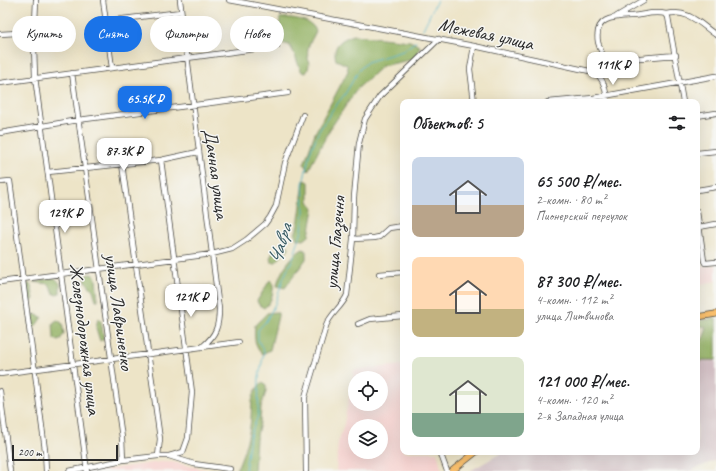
<!DOCTYPE html>
<html lang="ru">
<meta charset="utf-8">
<style>
body{margin:0;font-family:Caveat,sans-serif;background:#f2f2f2;color:#202124;height:100vh;display:flex;flex-direction:column;font-size:15px;white-space:nowrap}
*{box-sizing:border-box;margin:0}
p{font-size:13px;color:#757577}
.icon{flex:none;width:22px;height:22px;fill:none;stroke:currentColor;stroke-width:2;stroke-linecap:round;stroke-linejoin:round}
.map{position:relative;flex:1;overflow:hidden}
.sheet{position:absolute;left:400px;top:99px;width:300px;height:356px;display:flex;flex-direction:column;background:#fff;border-radius:8px;box-shadow:0 4px 16px #0002}
.sheet>*{flex:none}
.top-card{position:absolute;left:12px;top:16px;width:328px;height:36px;display:flex;gap:8px}
.controls{position:absolute;left:348px;top:371px;display:grid;gap:8px}
.controls a{display:grid;place-items:center;width:40px;height:40px;border-radius:50%;background:#fff;box-shadow:0 4px 16px #0002;font-size:20px}
.scale{position:absolute;left:12px;bottom:10px;width:106px;box-sizing:border-box;padding-left:4px;border:2px solid #2b2b2b;border-top:0;font-size:11px;line-height:14px;white-space:nowrap;color:#2b2b2b;-webkit-text-stroke:3px #f6f6f2;paint-order:stroke}
.price{position:absolute;translate:-50% -34px;padding:0 9px;border-radius:8px;background:#fff;color:#222;font-size:13px;line-height:26px;filter:drop-shadow(0 1px 2px #0008)}
.price::after{content:'';position:absolute;left:50%;top:24px;width:12px;height:9px;margin-left:-6px;background:inherit;clip-path:polygon(0 0,100% 0,50% 100%)}
.price.selected{background:#1a73e8;color:#fff}
ul{padding:0;list-style:none}
li{display:flex;align-items:center;gap:12px;height:100px;padding:0 12px}
li span{display:grid;place-items:center;flex:none;width:112px;height:80px;border-radius:8px;color:#555}
li>.icon{margin-inline-start:auto}
span .icon{width:48px;height:48px;fill:#fffc;stroke-width:1}
li b{font-size:17px}
h2{display:flex;justify-content:space-between;align-items:center;height:48px;padding:0 12px;font-size:17px}
.chip{padding:0 14px;border-radius:18px;background:#fff;box-shadow:0 4px 16px #0002;font-size:14px;line-height:36px}
.chip.selected{background:#1a73e8;color:#fff}
.map>svg:first-child{display:block}
</style>
<div class="map">
<svg width="716" height="471" viewBox="0 0 716 471">
<rect width="100%" height="100%" fill="#f6f6f2"/>
<filter id="ink" filterUnits="userSpaceOnUse"><feTurbulence type="fractalNoise" baseFrequency=".025" numOctaves="2"/><feDisplacementMap in="SourceGraphic" scale="8" xChannelSelector="R" yChannelSelector="G"/><feConvolveMatrix kernelMatrix="1 2 1 2 8 2 1 2 1" color-interpolation-filters="sRGB"/></filter>
<filter id="wash" filterUnits="userSpaceOnUse"><feTurbulence type="fractalNoise" baseFrequency=".012" numOctaves="4" result="noise"/><feDisplacementMap in="SourceGraphic" scale="16" xChannelSelector="R" yChannelSelector="G"/><feGaussianBlur stdDeviation="0.9" result="paint"/><feColorMatrix in="noise" values="0 0 0 0 0 0 0 0 0 0 0 0 0 0 0 0 0 1.4 0 .05"/><feComposite in="paint" operator="in"/></filter>
<g filter="url(#wash)">
<rect width="100%" height="100%" fill="#ede4c7"/>
<path fill="#f7d0cd" fill-rule="evenodd" d="M697,246H700L702,267L716,265V281L697,285Z
M403,365V452H437L442,471H336L338,443L344,424L354,370ZM355,378H381V404H355ZM355,426H381V452H355Z
M167,461L212,471H96Z"/>
<path fill="#d2bec3" d="M716,352V460L690,471H470L503,452H697V359Z"/>
<path fill="#95b366" stroke="#606f48" d="M280,18C291,17 312,19 316,31C314,36 309,43 308,48C306,58 312,64 306,73L302,72C297,64 296,54 289,45L268,40V36L279,30Z
M354,35L410,41L420,46L414,59L382,66L357,89L330,129L308,171L304,164L315,133L348,71L347,65L336,60C332,45 341,39 354,35Z
M305,180L309,182V201L314,209L309,236L304,240L297,239L295,234C302,214 300,199 305,180Z
M288,246L289,248L276,262H271L270,258L273,252Z
M303,249L306,251V259L285,288L277,286C279,273 291,255 303,249Z
M91,274L95,276L96,279L98,300H96L93,290L85,281L86,275Z
M55,278L60,283V293L57,295L54,294L49,284L33,282Z
M270,280L274,284C272,294 273,301 264,308L259,305L257,301Z
M27,283L31,285L34,299L32,301H29Z
M276,312L278,313V316L270,350L262,354C254,347 254,335 255,325L267,313Z
M34,314L42,317L34,328L31,327V316Z
M98,318L101,321L104,339L100,341L96,328Z
M716,318V360H702L697,364V341L703,339L706,331V327L697,325V321Z
M57,320L62,323L64,334L59,341L54,339L53,323Z
M263,382L266,385V392L261,407L260,423L256,439L254,471H236C242,457 248,441 250,426C253,409 248,394 263,382Z"/>
<g fill="none" stroke-linecap="round" stroke-linejoin="round">
<path stroke="#4bb2ca" stroke-width="1" d="M423,29L437,0
M245,471L250,436L258,416L259,377L264,352L258,340V330L266,321L275,304L283,279L293,258L302,231L304,212L303,184L310,152L319,131L333,109L345,94L359,70L367,62L403,51L416,41"/>
</g>
</g>
<g filter="url(#ink)">
<g fill="none" stroke-linecap="round" stroke-linejoin="round">
<defs>
<path id="minor" d="M36,0L34,47L35,77L87,471
M103,0L112,68
M180,0L219,309C219,326 216,335 203,346
M229,0L474,46L594,72C604,78 606,90 607,102
M666,14C688,9 699,23 716,35
M617,16L644,0
M106,21L181,12
M0,34L35,32
M605,61L676,55
M72,73L122,438L123,460
M600,76L605,66C605,58 600,50 598,42C594,17 613,17 632,16C644,15 654,11 666,14L668,17L683,102
M0,83L277,46
M474,102L470,69L474,46
M548,102L593,98L716,76
M697,116L716,113
M0,133L78,120L288,93
M697,153L716,151
M161,160L192,392L188,438L183,452L169,456
M122,164L160,439L158,456
M48,172L161,160L198,152
M0,182L10,181L45,450L46,471
M697,190L716,187
M697,211L704,261L705,263L716,262
M699,227L716,224
M353,239L374,238L379,237L389,228L403,226
M379,274L403,272
M0,282L212,254L232,249L246,240L265,224L270,217L276,206L285,163L303,115
M358,324L370,319L403,316
M0,374L239,342
M0,391L10,471
M440,452L447,471
M69,471L123,460L158,456H169L194,464L230,469
M306,471L305,397L326,326C330,314 342,307 347,295L353,239L354,197L359,143L365,119L380,96L439,39"/>
<path id="major" d="M697,317L716,314
M452,471L476,452"/>
</defs>
<use href="#minor" stroke="#484742" stroke-width="6"/>
<use href="#major" stroke="#484742" stroke-width="7"/>
<use href="#minor" stroke="#fff" stroke-width="4.5"/>
<use href="#major" stroke="#f9bf6d" stroke-width="5.5"/>
</g>
</g>
<g text-anchor="middle" dominant-baseline="central" stroke-width="3" stroke-linejoin="round" paint-order="stroke">
<g font-size="19" fill="#2b2b2b" stroke="#f6f6f2">
<text transform="translate(486 34) rotate(12)">Межевая улица</text>
<text transform="translate(216 174) rotate(82)">Дачная улица</text>
<text transform="translate(335 243) rotate(-85)">улица Глазечня</text>
<text transform="translate(119 312) rotate(82)">улица Лавриненко</text>
<text transform="translate(85 339) rotate(83)">Железнодорожная улица</text>
</g>
<g font-size="20" font-style="italic" fill="#365a63" stroke="#f6f6f2">
<text transform="translate(280 244) rotate(-73)">Чавра</text>
</g>
</g>
</svg>
<div class="controls">
<a><svg class="icon" aria-label="locate" viewBox="0 0 24 24"><circle cx="12" cy="12" r="6"/><path d="M12 2v4M12 18v4M2 12h4M18 12h4"/></svg></a>
<a><svg class="icon" aria-label="layers" viewBox="0 0 24 24"><path d="M12 4l9 5-9 5-9-5zM3 14l9 5 9-5"/></svg></a>
</div>
<div class="scale">200 m</div>
<b class="price" style="left:613px;top:86px">111K ₽</b>
<b class="price selected" style="left:145px;top:120px">65.5K ₽</b>
<b class="price" style="left:124px;top:172px">87.3K ₽</b>
<b class="price" style="left:65px;top:234px">129K ₽</b>
<b class="price" style="left:191px;top:318px">121K ₽</b>
<div class="top-card">
<a class="chip">Купить</a>
<a class="chip selected">Снять</a>
<a class="chip">Фильтры</a>
<a class="chip">Новое</a>
</div>
<section class="sheet">
<h2>Объектов: 5<svg class="icon" aria-label="filters" viewBox="0 0 24 24"><path d="M4 7h16M4 17h16"/><circle cx="9" cy="7" r="2"/><circle cx="15" cy="17" r="2"/></svg></h2>
<ul>
<li><span style="background:linear-gradient(#c9d6e8 60%,#b9a48a 0)"><svg class="icon" aria-label="home" viewBox="0 0 24 24"><path d="M3 11l9-7 9 7M6 9v11h12V9"/></svg></span><div><b>65 500 ₽/мес.</b><p>2-комн. · 80 m²</p><p>Пионерский переулок</p></div></li>
<li><span style="background:linear-gradient(#ffd9b3 65%,#c2b280 0)"><svg class="icon" aria-label="home" viewBox="0 0 24 24"><path d="M3 11l9-7 9 7M6 9v11h12V9"/></svg></span><div><b>87 300 ₽/мес.</b><p>4-комн. · 112 m²</p><p>улица Литвинова</p></div></li>
<li><span style="background:linear-gradient(#dfe7d0 70%,#7fa58c 0)"><svg class="icon" aria-label="home" viewBox="0 0 24 24"><path d="M3 11l9-7 9 7M6 9v11h12V9"/></svg></span><div><b>121 000 ₽/мес.</b><p>4-комн. · 120 m²</p><p>2-я Западная улица</p></div></li>
</ul>
</section>
</div>
